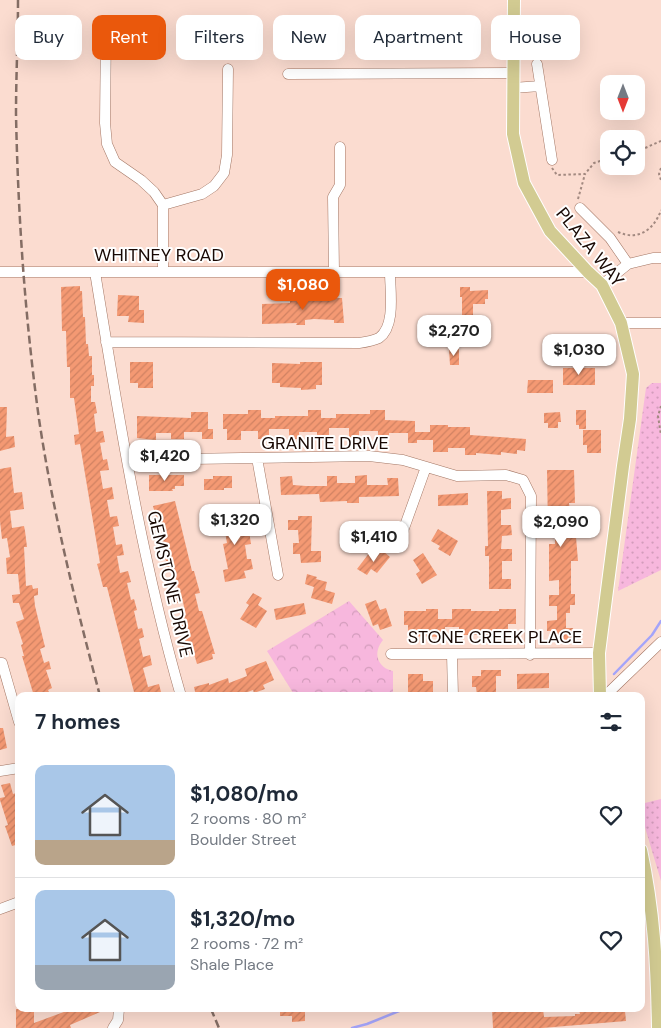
<!DOCTYPE html>
<meta charset="utf-8">
<style>
body{margin:0;font-family:"DM Sans",sans-serif;background:#f6f6f7;color:#1f2937;height:100vh;display:flex;flex-direction:column;font-size:19px;white-space:nowrap}
*{box-sizing:border-box;margin:0}
p{font-size:16px;color:#747a83}
.icon{flex:none;width:28px;height:28px;fill:none;stroke:currentColor;stroke-width:2;stroke-linecap:round;stroke-linejoin:round}
.map{position:relative;flex:1;overflow:hidden}
.sheet{position:absolute;left:15px;top:692px;width:630px;height:320px;display:flex;flex-direction:column;background:#fff;border-radius:10px;box-shadow:0 5px 20px #0002}
.sheet>*{flex:none}
.banner{position:absolute;left:15px;top:15px;width:631px;height:45px;display:flex;gap:10px}
.needle{width:32px;rotate:180deg}
.buttons{position:absolute;left:600px;top:75px;display:grid;gap:10px}
.buttons a{display:grid;place-items:center;width:45px;height:45px;border-radius:10px;background:#fff;box-shadow:0 5px 20px #0002;font-size:25px}
.price{position:absolute;translate:-50% -42px;padding:0 11px;border-radius:10px;background:#fff;color:#222;font-size:16px;line-height:32px;filter:drop-shadow(0 1px 2px #0008)}
.price::after{content:'';position:absolute;left:50%;top:30px;width:15px;height:11px;margin-left:-8px;background:inherit;clip-path:polygon(0 0,100% 0,50% 100%)}
.price.selected{background:#ea580c;color:#fff}
ul{padding:0;list-style:none}
li{display:flex;align-items:center;gap:15px;height:125px;padding:0 20px}
li+li{border-top:1px solid #e0e1e3}
li span{display:grid;place-items:center;flex:none;width:140px;height:100px;border-radius:10px;color:#555}
li>.icon{margin-inline-start:auto}
span .icon{width:60px;height:60px;fill:#fffc;stroke-width:1}
li b{font-size:21px}
h2{display:flex;justify-content:space-between;align-items:center;height:60px;padding:0 20px;font-size:21px}
.pill{padding:0 18px;border-radius:10px;background:#fff;box-shadow:0 5px 20px #0002;font-size:18px;line-height:45px}
.pill.selected{background:#ea580c;color:#fff}
.map>svg:first-child{display:block}
</style>
<div class="map">
<svg width="661" height="1028" viewBox="0 0 661 1028">
<defs>
<pattern id="grass-dots" width="8" height="8" patternUnits="userSpaceOnUse" patternTransform="scale(1.25)"><rect width="8" height="8" fill="#f7b7dd"/><path d="M2 2h.1M6 6h.1" fill="none" stroke="#d39cbc" stroke-width="1.8" stroke-linecap="round"/></pattern>
<pattern id="forest-crowns" width="20" height="18" patternUnits="userSpaceOnUse" patternTransform="scale(1.25)"><rect width="20" height="18" fill="#f7b7dd"/><path d="M2 6a3 3 0 1 1 6 0M12 15a3 3 0 1 1 6 0" fill="none" stroke="#d39cbc"/></pattern>
<pattern id="building-hatch" width="6" height="6" patternUnits="userSpaceOnUse" patternTransform="scale(1.25)"><rect width="6" height="6" fill="#f49973"/><path d="M-1 1l2-2M0 6l6-6M5 7l2-2" fill="none" stroke="#d08262"/></pattern>
</defs>
<rect width="100%" height="100%" fill="#fbdcd0"/>
<path fill="url(#grass-dots)" d="M652,383H661V570L618,591L646,388Z
M661,799V881L641,814V804Z"/>
<path fill="url(#forest-crowns)" d="M349,601L383,640C372,653 378,668 393,671V696H295L267,651Z"/>
<g fill="none" stroke-linecap="round" stroke-linejoin="round">
<path stroke="#a4a4f9" stroke-width="2.5" d="M614,674L652,635L661,621
M352,1028L367,1024L404,1009"/>
</g>
<path fill="url(#building-hatch)" d="M80,286V291H82L83,317H85L86,344H88L89,356H92V375H94V386H91V402H95L97,413L94,414L96,432L103,431L105,442L100,443L103,460L107,459L109,470L100,471L103,489L112,487L114,499L107,500L110,517L117,516L119,526L113,527L116,545L122,544L124,555L117,556L120,573L128,571L131,582L127,583L131,600L134,599L137,610L134,611L138,629L142,628L144,637L139,639L143,657L150,655L152,665L143,668L148,687L159,684L162,696H135L107,587H103L99,571L97,564L100,563L80,444L75,445L74,435L79,434L74,398H70V367H67L66,331H62L61,287Z
M460,287H470V291L488,290V299H485V304H473V319H462V297H460Z
M296,294H308V297L314,298H342L344,323H334V320L314,319L305,320V325H296L297,323L262,324V304L290,303V297H296Z
M118,295L139,296V310H144V323L128,322L129,316H117Z
M449,349H459V365H450Z
M130,362H153V388H138V383H130Z
M300,362H322V385H316V389L301,390V388L280,387V383H272V363L300,364Z
M563,368H595V385H563Z
M528,380H553V393H527Z
M0,407H7L6,437L14,436L15,447L0,451Z
M248,410H261V418H275V416H308V410H321V418H336V414H370V410H385V420L415,421V432H430V425H448V427H470V435L526,439L525,451L517,450V454L501,452V455L476,453V455H465V448H448V452H433V440H417V443H408V433H389V439H378V431H359V438H349V428H329V438H317V432H299V439H289V429H269V439H258V431H241V440H227V429H223V414H248Z
M576,410H586V429H579V425H576Z
M191,412H208V429H213V439H202V432H184V439H171V433H156V440L137,438V416L191,418Z
M560,412L561,422H558V428H548V423H544V413Z
M583,430H601V453H587V445H583Z
M11,467L14,493L22,492L24,509L10,511L12,528L24,526L25,531L27,547H24L26,586L32,585L33,589L38,588V595L34,596L35,606L45,647L40,649L44,663L49,661L51,669L46,670L52,688L48,690L51,696H34L22,656H24L21,645L23,644L16,622L24,619L19,603H13L12,595L20,594L18,574H7L6,558L10,557L7,538L2,539L0,521V469Z
M547,470H574L575,503H569L570,511H567V526L575,525L578,561H571V594H575V605H570V613H566V628H573L574,640H554V631H547V621L557,620V606H549V595H559V580L549,581V544H555V529H548Z
M149,475H184V486H175V489H172L173,491H149Z
M367,475V485H388L387,478H398L399,496L359,497V503H347V501L320,502L319,494L281,495L280,477L292,476L293,485L306,486H327V476H337V483H355V476Z
M213,476H232V488H224V490H204V479H213Z
M487,491H502V499L511,498V509L501,510V525H511L512,535L502,536L501,549H512V561H502V579H511V589H489V556H485V546H488Z
M468,493V505L438,506V495Z
M175,501L192,571H194L200,593L195,594L199,611H202L215,654H212L213,659L197,664L194,654L185,656L182,646L186,645L182,627L180,628L177,617L186,615L183,602L177,603L176,599H172L170,590L178,588L174,571L166,572L164,562L166,561L158,534L164,533L159,516L156,517L153,506Z
M243,505L245,515L234,517L238,533L249,531L251,544L245,545L247,559H251L253,569L244,571L246,578L225,582L223,570L228,569L223,544L227,543L221,509Z
M298,516H312L311,551H321V562L301,563L300,554H293V543H299L298,530H288V520H298Z
M349,522H372L371,534H362V543H348Z
M438,529L458,541L450,556L438,549L440,546L431,541Z
M382,550L390,557L377,573L371,569L367,575L357,569L370,552L377,556Z
M423,553L437,575L422,584L416,574L420,571L413,560Z
M307,574L317,577L316,579L327,582L325,590L335,593L332,604L311,598L314,587L305,584Z
M253,593L262,598L258,605L267,611L256,628L240,619L249,605L246,603Z
M376,600L380,610L386,608L392,626L380,630L378,624L373,626L365,604Z
M304,603L306,614L276,620L274,609Z
M426,609H438V619H452V609H471V611H499V609H516V624H508V633H494V635H459V627H445V637L408,636V625H404V611H426Z
M266,661L274,680L263,685L265,689L254,693L253,690L237,696H196L194,687L209,683V685L228,678L229,683L247,676L245,669Z
M481,670H501V676H496V696H477L476,687H472V676H481Z
M549,673V688L517,689V674Z
M408,674H423V681H433V693H408Z
M0,728H3L7,748L0,750Z
M10,783L13,794L19,792V844L12,846L5,826L8,825L0,800V798L5,797L1,785Z
M16,1009H34V1023L72,1009H107L70,1025L71,1028H16Z
M280,1009H305V1021L292,1022V1016H280Z
M492,1009H543L544,1017L575,1016V1014H580L579,1010L591,1009H593V1012L625,1011L626,1021L542,1028H493Z"/>
<g fill="none" stroke-linecap="round" stroke-linejoin="round">
<defs>
<path id="minor" d="M106,26L105,123L107,144L115,162L141,180L154,192L163,205V272
M537,64L552,160
M288,74L513,73
M513,88L540,86
M163,205L202,194L214,186L224,173L227,155L228,69
M580,208L610,238L628,264
M0,272H588
M95,272C118,414 141,558 181,696
M334,272L333,197L340,185V147
M602,285L628,264L653,258H661
M621,323H661
M106,342L359,343C366,342 373,341 379,338C396,326 390,291 390,272
M257,458L278,575
M128,460L369,456L403,460L457,476L506,475L523,480L531,496L530,655
M403,531L426,467
M391,654L599,653
M452,654L453,696
M0,663H2L19,722
M605,696L661,642
M0,771L19,768
M0,909L19,902
M113,1028L118,1020L119,1009"/>
<path id="major" d="M514,0L513,134L524,183L550,231L588,272L602,285L621,323L633,374L630,419L623,466L599,653L600,696
M641,850C654,911 657,966 658,1028"/>
</defs>
<use href="#minor" stroke="#a37664" stroke-width="11"/>
<use href="#major" stroke="#fff" stroke-width="14"/>
<path stroke="#a28980" stroke-width="2" stroke-dasharray="2.5 2.5" stroke-linecap="butt" d="M636,152L661,141
M552,168L557,175L585,174L594,163L609,158
M661,168L659,174L661,180
M578,199L585,174
M618,232C638,241 654,230 661,210
M661,406L658,416L661,435"/>
<use href="#minor" stroke="#fff" stroke-width="10"/>
<use href="#major" stroke="#d2cb92" stroke-width="12"/>
<path stroke="#846d64" stroke-width="2.5" stroke-dasharray="8 4" stroke-linecap="butt" d="M18,0C18,38 16,76 16,114C18,216 25,318 39,419C53,513 76,605 100,696
M211,1009L219,1028"/>
</g>
<g text-anchor="middle" dominant-baseline="central" stroke-width="4" stroke-linejoin="round" paint-order="stroke">
<g font-size="18" fill="#180803" stroke="#fff">
<text transform="translate(590 247) rotate(51)">PLAZA WAY</text>
<text x="159" y="255">WHITNEY ROAD</text>
<text x="325" y="443">GRANITE DRIVE</text>
<text transform="translate(170 584) rotate(77)">GEMSTONE DRIVE</text>
<text x="495" y="637">STONE CREEK PLACE</text>
</g>
</g>
</svg>
<div class="buttons">
<a><svg class="needle" viewBox="-14 -14 28 28"><path d="M0-13l5 13h-10z" fill="#e53935"/><path d="M0 13l5-13h-10z" fill="#747a83"/></svg></a>
<a><svg class="icon" aria-label="locate" viewBox="0 0 24 24"><circle cx="12" cy="12" r="6"/><path d="M12 2v4M12 18v4M2 12h4M18 12h4"/></svg></a>
</div>
<b class="price selected" style="left:303px;top:311px">$1,080</b>
<b class="price" style="left:454px;top:357px">$2,270</b>
<b class="price" style="left:579px;top:376px">$1,030</b>
<b class="price" style="left:165px;top:482px">$1,420</b>
<b class="price" style="left:235px;top:546px">$1,320</b>
<b class="price" style="left:561px;top:548px">$2,090</b>
<b class="price" style="left:374px;top:563px">$1,410</b>
<div class="banner">
<a class="pill">Buy</a>
<a class="pill selected">Rent</a>
<a class="pill">Filters</a>
<a class="pill">New</a>
<a class="pill">Apartment</a>
<a class="pill">House</a>
</div>
<section class="sheet">
<h2>7 homes<svg class="icon" aria-label="filters" viewBox="0 0 24 24"><path d="M4 7h16M4 17h16"/><circle cx="9" cy="7" r="2"/><circle cx="15" cy="17" r="2"/></svg></h2>
<ul>
<li><span style="background:linear-gradient(#a9c7e8 75%,#b9a48a 0)"><svg class="icon" aria-label="home" viewBox="0 0 24 24"><path d="M3 11l9-7 9 7M6 9v11h12V9"/></svg></span><div><b>$1,080/mo</b><p>2 rooms · 80 m²</p><p>Boulder Street</p></div><svg class="icon" aria-label="heart" viewBox="0 0 24 24"><path d="M12 20l-8-8c-3-5 5-10 8-4 3-6 11-1 8 4z"/></svg></li>
<li><span style="background:linear-gradient(#a9c7e8 75%,#9aa5b1 0)"><svg class="icon" aria-label="home" viewBox="0 0 24 24"><path d="M3 11l9-7 9 7M6 9v11h12V9"/></svg></span><div><b>$1,320/mo</b><p>2 rooms · 72 m²</p><p>Shale Place</p></div><svg class="icon" aria-label="heart" viewBox="0 0 24 24"><path d="M12 20l-8-8c-3-5 5-10 8-4 3-6 11-1 8 4z"/></svg></li>
</ul>
</section>
</div>
